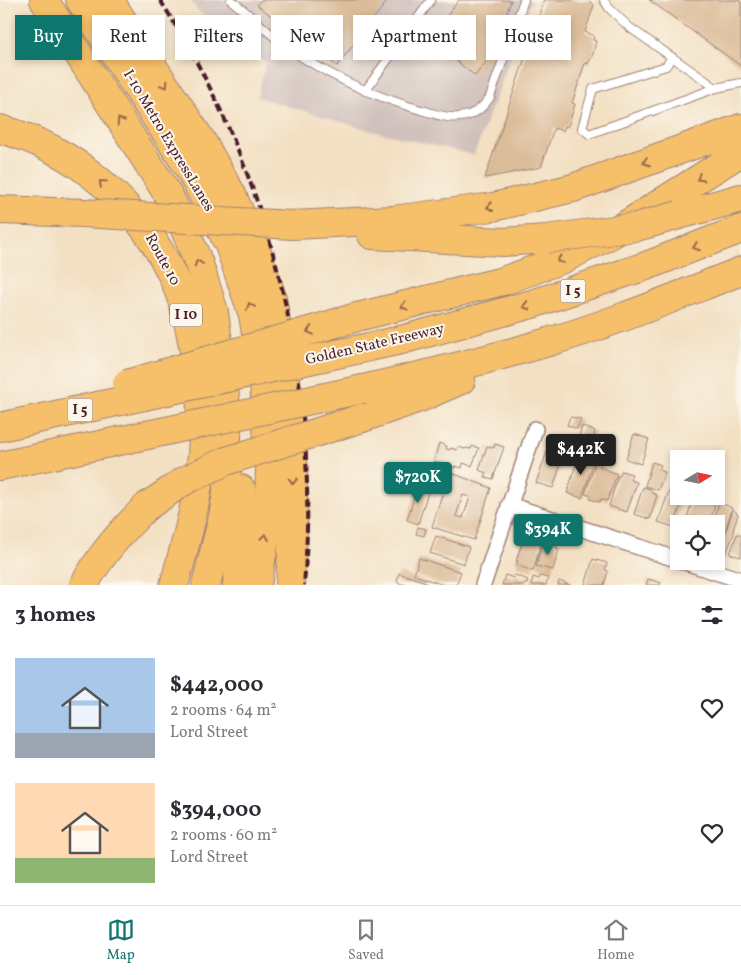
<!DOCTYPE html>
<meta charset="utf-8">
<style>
body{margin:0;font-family:Vollkorn,serif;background:#f7f7f7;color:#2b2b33;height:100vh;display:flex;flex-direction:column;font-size:19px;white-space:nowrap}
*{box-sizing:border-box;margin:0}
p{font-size:16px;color:#7c7c81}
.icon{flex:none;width:28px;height:28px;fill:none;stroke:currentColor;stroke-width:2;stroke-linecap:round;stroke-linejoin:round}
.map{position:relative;height:585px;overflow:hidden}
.drawer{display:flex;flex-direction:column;background:#fff;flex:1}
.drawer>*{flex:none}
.hud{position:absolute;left:15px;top:15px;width:711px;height:45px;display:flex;gap:10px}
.needle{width:32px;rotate:80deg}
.controls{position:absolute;left:670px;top:450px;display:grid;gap:10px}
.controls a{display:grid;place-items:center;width:55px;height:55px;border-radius:0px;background:#fff;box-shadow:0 2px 8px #0003;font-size:25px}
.price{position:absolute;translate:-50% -42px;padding:0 11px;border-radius:5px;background:#0f766e;color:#fff;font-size:16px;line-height:32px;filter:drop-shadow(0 1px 2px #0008)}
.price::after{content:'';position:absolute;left:50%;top:30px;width:15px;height:11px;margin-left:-8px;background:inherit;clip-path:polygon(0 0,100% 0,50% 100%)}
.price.on{background:#222;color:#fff}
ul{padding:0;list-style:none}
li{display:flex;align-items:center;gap:15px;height:125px;padding:0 15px}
li span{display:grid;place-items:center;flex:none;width:140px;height:100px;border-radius:0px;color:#555}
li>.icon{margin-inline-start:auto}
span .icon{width:60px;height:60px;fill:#fffc;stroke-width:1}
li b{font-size:21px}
h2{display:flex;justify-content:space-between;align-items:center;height:60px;padding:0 15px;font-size:21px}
.tag{padding:0 18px;border-radius:0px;background:#fff;box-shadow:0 2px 8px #0003;font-size:18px;line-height:45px}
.tag.on{background:#0f766e;color:#fff}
.menu{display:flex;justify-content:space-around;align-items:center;height:70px;border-top:1px solid #e1e1e2;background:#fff;font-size:14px;color:#7c7c81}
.menu a{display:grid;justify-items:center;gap:2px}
.menu .on{color:#0f766e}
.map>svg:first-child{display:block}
</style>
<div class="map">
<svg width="741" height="585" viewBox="0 0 741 585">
<rect width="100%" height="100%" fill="#fbf7ec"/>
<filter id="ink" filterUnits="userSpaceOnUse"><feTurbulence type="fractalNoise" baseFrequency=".02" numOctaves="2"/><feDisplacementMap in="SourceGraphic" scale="10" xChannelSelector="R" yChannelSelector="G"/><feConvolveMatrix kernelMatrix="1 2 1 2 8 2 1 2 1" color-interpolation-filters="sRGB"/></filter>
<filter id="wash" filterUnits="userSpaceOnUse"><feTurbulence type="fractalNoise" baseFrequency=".0096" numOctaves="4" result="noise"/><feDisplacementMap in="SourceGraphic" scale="20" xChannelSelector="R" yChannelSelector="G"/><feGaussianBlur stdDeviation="1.12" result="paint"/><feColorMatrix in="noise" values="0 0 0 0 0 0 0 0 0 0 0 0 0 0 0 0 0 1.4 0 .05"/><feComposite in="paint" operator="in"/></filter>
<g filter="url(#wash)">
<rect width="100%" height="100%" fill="#f3e0c3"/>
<path fill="#d0c0bc" d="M190,0H532L474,155L372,131L257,97L266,62L255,57L197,10Z"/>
<g id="blocks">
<path fill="#dbbc98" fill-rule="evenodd" d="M261,0H388L337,66L257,5Z
M459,0H511L491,61L488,59L475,76L429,39Z
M544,0H589L594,5L585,32L594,36L593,40L596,41L593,54L588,64L585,63L572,103L575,104L569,124L567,127L565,126L563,131L554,128L541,167L485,178Z
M649,0H738L741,2V66Z
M570,417L581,419L577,429L567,425Z
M582,426L595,431L592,445L578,440Z
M634,434L649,439L641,464L626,459Z
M439,443L447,446L446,449L450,450L451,448L457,450L458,447L465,449L466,448L471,449L472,446L479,448L472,466L463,463L462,468L455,466V468L447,463L446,465L434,461Z
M495,444L504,447L493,479L485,477L486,473L479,470L487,446L494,448Z
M548,449L564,454L553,488L536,483Z
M586,455L595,458L582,498L567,493L578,458L585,460Z
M598,455L603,457L600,467L617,474L607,501L601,499L600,502L590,499L591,496L585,494Z
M652,462L661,465L659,470L665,472L658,490L645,486Z
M677,466L679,467V483L672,481Z
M621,471L632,474L630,480L637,482L627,512L609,506L618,476H620Z
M449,472L491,488L474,540L432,527ZM463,495L470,497L463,518L456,516Z
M672,482L677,484L675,489L670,487Z
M418,485L429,489L418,524L407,520Z
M643,487L650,489L652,493L657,495L650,519L634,514Z
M670,488L679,491V496L683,498L674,527L658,522Z
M693,499L715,505L709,524H685Z
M719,502L732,508L720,548L716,547V524H712Z
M733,509L738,514L733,530L734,531L733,536L725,556L719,554Z
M418,527L426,529L424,536L416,534Z
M737,534L741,535V557L730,554Z
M436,536L469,547L464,564L430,553Z
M524,537L541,543L533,571L516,565L518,561H516Z
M548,542L557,545L556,548L559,549L553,570L536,566L542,544L547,545Z
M419,558L461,572L456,585H444L414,575Z
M593,559L607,563L605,570L608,571L604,585H585Z
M399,573L426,582L425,585L400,584V583L397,581Z
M505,575L514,578L515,575L528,580L527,584L524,583V585H502Z
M540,576L548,578L546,585H531L533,577L539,579Z
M648,579L661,583L660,585H646Z
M559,581L570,585H558Z"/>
</g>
</g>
<g filter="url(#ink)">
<use href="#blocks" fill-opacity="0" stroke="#9e8077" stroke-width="1"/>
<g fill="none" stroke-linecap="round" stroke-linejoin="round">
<defs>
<path id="lane" d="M231,0C250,15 268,33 287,47C328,76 373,96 421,110C433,113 446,119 459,117C472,116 483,108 490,97L524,0
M604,0L609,8L629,27L716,88L741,83
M672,57L666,66L593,89L582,128L589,134L716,88
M365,91L431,0"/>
<path id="street" d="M509,505L679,560
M682,561L741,580
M483,585L535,429"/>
<path id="highway" d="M44,0L167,193L182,222L199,264L214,312L225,396L227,430V492L223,517L206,585
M80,0L191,172L229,245L253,315L264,383L270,470L268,521L257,585
M109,0L201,140L231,193L255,246L272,298L287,392L293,458V531L290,585
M0,129C76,149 141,206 173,277C188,309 194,345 198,380C201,405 204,431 202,455C198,500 186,542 174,585
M0,210L82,213
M679,215L741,198
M293,225L393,220L493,207L573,188L741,128
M372,235L503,242L546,239
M357,317L503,281L563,259L610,235L741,152
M401,340L532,304L646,266L741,229
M363,389C425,375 487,360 548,342C614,323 677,296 741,271
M362,418L422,397L461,380
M0,427L144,396
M0,466L147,435
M84,585C100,555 122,531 146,507
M237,585L240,541L241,489"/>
</defs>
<use href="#lane" stroke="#9e8077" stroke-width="10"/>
<use href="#street" stroke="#9e8077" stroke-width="18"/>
<use href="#highway" stroke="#9e8077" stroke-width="30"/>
<use href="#lane" stroke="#fff" stroke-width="8"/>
<use href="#street" stroke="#fff" stroke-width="15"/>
<use href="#highway" stroke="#f6c06b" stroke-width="28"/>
<path stroke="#4a1f2b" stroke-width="4" stroke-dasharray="8 4" stroke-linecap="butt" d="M160,0C271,172 321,381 304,585"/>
<defs>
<path id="highway-bridge" d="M82,213L293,225
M546,239L636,227L679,215
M127,384L357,317
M144,396L401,340
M147,435L363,389
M146,507L184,481L226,461L362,418"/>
</defs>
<use href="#highway-bridge" stroke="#9e8077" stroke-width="30" stroke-linecap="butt"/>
<use href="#highway-bridge" stroke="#f6c06b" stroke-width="28"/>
</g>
<defs><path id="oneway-chevron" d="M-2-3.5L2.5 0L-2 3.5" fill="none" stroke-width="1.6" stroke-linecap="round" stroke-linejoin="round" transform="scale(1.25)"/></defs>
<g stroke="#976748">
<use href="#oneway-chevron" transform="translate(165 85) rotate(57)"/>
<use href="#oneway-chevron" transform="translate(120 121) rotate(-123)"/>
<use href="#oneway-chevron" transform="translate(646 162) rotate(160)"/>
<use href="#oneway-chevron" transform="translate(700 178) rotate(147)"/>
<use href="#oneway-chevron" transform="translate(102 183) rotate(-138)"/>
<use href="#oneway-chevron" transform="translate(490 207) rotate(171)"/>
<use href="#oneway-chevron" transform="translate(696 247) rotate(159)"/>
<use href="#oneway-chevron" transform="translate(560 260) rotate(158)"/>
<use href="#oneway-chevron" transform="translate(198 263) rotate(-110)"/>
<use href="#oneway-chevron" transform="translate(250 306) rotate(-109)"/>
<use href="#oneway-chevron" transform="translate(404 306) rotate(166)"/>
<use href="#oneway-chevron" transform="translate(526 306) rotate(164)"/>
<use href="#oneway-chevron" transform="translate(310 331) rotate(164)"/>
<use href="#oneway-chevron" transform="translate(293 481) rotate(90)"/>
<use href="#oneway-chevron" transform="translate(265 537) rotate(-81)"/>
</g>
</g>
<g text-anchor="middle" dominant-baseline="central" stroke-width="4" stroke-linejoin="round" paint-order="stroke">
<g fill="#fbf7ec" stroke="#7f6065" stroke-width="1">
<rect x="560.5" y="279.5" width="25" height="23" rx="4"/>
<rect x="170" y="303.5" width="32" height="23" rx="4"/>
<rect x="67.5" y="398.5" width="25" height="23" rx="4"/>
</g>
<g font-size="14" font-weight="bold" fill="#4a1f2b">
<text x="573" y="291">I 5</text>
<text x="186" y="315">I 10</text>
<text x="80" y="410">I 5</text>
</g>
<g font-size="15" fill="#4a1f2b" stroke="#fbf7ec">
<text transform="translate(168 141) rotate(59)">I-10 Metro ExpressLanes</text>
<text transform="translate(162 260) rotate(61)">Route 10</text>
<text transform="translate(375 345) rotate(-13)">Golden State Freeway</text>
</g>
</g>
</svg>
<div class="controls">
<a><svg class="needle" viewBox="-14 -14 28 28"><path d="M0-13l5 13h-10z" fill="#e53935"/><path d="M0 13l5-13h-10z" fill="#7c7c81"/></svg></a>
<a><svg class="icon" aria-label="locate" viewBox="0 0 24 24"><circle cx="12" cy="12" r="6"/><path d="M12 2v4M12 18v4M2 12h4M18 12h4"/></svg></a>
</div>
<b class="price on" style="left:581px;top:476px">$442K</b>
<b class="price" style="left:418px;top:504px">$720K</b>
<b class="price" style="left:548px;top:556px">$394K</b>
<div class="hud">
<a class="tag on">Buy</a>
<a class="tag">Rent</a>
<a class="tag">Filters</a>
<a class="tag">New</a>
<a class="tag">Apartment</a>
<a class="tag">House</a>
</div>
</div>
<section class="drawer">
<h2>3 homes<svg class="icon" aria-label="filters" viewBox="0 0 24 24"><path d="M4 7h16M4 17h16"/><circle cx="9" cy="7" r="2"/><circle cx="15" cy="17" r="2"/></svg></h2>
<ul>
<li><span style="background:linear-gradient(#a9c7e8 75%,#9aa5b1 0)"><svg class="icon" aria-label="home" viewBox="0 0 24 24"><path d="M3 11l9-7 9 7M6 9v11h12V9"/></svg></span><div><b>$442,000</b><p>2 rooms · 64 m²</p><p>Lord Street</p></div><svg class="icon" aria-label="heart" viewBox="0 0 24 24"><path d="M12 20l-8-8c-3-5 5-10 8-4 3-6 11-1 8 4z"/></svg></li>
<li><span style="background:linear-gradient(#ffd9b3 75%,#8fb573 0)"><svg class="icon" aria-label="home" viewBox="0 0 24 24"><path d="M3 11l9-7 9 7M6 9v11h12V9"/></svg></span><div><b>$394,000</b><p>2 rooms · 60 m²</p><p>Lord Street</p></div><svg class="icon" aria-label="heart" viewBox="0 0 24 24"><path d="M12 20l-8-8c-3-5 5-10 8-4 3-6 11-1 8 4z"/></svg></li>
</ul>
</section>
<nav class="menu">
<a class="on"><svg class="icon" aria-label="map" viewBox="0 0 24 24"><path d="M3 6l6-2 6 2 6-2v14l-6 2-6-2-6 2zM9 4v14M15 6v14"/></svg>Map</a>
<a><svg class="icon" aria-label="saved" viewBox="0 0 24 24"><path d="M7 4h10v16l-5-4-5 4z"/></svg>Saved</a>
<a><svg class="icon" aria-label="home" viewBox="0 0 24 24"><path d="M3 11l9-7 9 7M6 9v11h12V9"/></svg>Home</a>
</nav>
